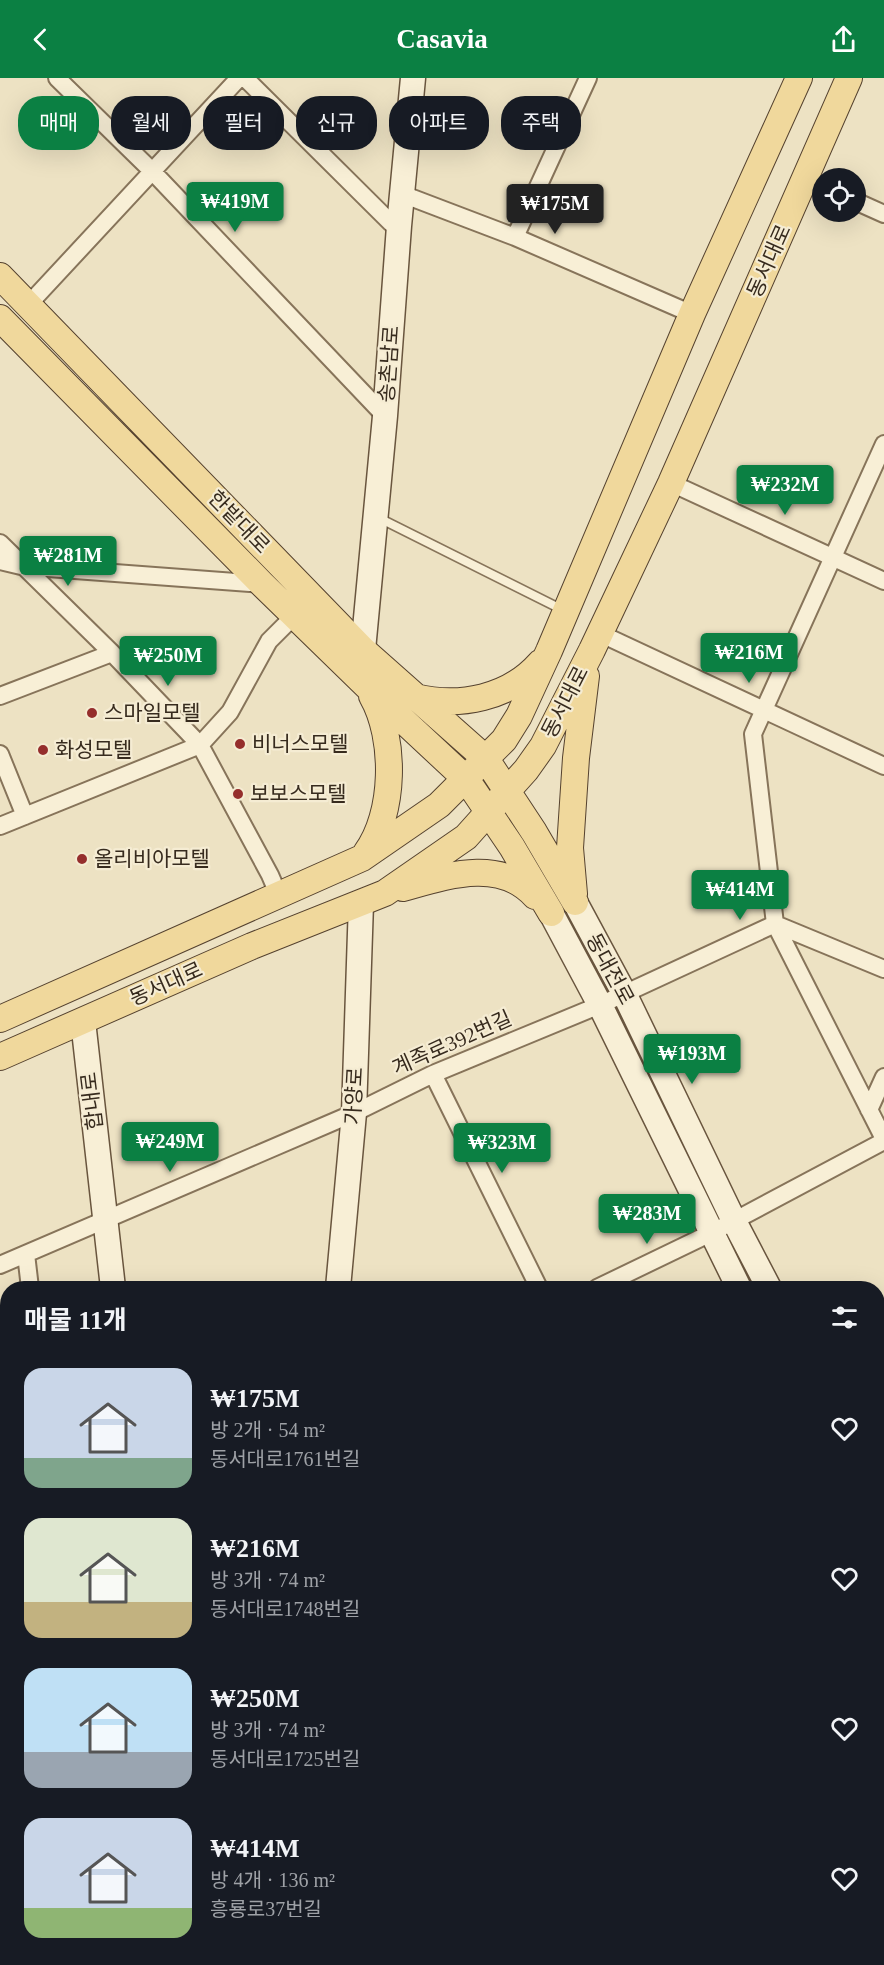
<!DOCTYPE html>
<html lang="ko">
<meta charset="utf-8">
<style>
body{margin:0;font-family:"Times New Roman","Noto Sans KR",serif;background:#20242c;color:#f1f3f6;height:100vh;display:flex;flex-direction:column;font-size:22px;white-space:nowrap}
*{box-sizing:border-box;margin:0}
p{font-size:20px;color:#9ea1a6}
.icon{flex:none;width:33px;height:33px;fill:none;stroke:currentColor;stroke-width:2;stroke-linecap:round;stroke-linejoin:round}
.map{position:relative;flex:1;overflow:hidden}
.drawer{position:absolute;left:0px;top:1203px;width:885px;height:684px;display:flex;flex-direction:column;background:#171b24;border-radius:24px 24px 0 0;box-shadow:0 6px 24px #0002}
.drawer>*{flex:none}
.top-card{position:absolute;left:18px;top:18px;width:849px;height:54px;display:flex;gap:12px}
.controls{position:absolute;left:812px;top:90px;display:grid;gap:12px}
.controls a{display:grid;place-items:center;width:54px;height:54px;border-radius:50%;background:#171b24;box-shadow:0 6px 24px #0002;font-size:30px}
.price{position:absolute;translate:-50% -51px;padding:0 14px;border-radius:6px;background:#0b8043;color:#fff;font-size:20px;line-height:39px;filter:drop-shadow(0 2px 3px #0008)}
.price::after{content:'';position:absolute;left:50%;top:36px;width:18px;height:14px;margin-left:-9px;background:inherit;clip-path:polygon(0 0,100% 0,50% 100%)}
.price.on{background:#222;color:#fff}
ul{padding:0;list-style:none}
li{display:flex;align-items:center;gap:18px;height:150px;padding:0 24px}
li span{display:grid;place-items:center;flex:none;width:168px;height:120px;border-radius:18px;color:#555}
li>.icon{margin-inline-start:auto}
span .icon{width:72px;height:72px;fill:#fffc;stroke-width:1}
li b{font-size:26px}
h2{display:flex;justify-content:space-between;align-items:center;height:72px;padding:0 24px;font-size:26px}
.tag{padding:0 21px;border-radius:24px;background:#171b24;box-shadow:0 6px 24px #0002;font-size:21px;line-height:54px}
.tag.on{background:#0b8043;color:#fff}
header{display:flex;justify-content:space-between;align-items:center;height:78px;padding:0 24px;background:#0b8043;color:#fff;font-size:27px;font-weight:800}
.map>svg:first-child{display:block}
</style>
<header><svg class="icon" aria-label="back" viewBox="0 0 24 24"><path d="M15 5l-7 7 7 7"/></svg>Casavia<svg class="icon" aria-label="share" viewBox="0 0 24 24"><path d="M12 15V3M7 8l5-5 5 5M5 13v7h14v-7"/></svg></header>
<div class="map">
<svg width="884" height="1887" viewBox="0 0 884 1887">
<rect width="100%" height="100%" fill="#ede2c3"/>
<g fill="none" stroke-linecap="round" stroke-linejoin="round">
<defs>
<path id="lane" d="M379,440L563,532"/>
<path id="street" d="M57,0L152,93L385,338
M245,0L391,145L399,148
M402,116L515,159L692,236
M855,123L884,136
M515,159L588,0
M28,227L239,0
M884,366L753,656L775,846L884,1061
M671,405L884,503
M0,465L112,575L200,667L270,797L279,818
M0,483L21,488L262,506
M599,555L884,688
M0,618L112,575
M0,676L25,738
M0,748L200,667L230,634L269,563L294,538
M433,996L539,1210
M869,1032L884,999
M26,1176L30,1210
M0,1187L354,1035L433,996L600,927L775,846L884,891
M597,1210L711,1155L884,1063
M878,1383L884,1380
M3,1474L8,1525
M0,1708H8
M878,1813L884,1806
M0,1875L8,1876
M96,1880L183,1883L221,1880
M632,1880L636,1887
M783,1880L787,1887
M515,1887L532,1880
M811,1887L817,1880"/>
<path id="secondary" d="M363,572L385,338L399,148L413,0
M575,824L624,915L734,1143L769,1210
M551,835L600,927L739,1210
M83,943L113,1210
M338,1210L354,1035L361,825
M878,1418L884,1430
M878,1486L884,1499
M183,1880L184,1887
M416,1880L421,1887"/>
<path id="primary" d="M0,198L363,572L486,681L534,754L575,824
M0,240L262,506L376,617L466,701L512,769L551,835
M415,619C460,630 509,620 540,585
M366,775C395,736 396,660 372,618
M403,810C446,798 500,779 535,818
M574,816L570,770L576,680L586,598
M0,941L362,780L439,727L504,662L519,638L549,573L692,236L799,0
M0,979L252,868L385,815L466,759L526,692L543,668L592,572L671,405L849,0"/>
</defs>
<use href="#lane" stroke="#87745a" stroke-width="11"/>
<use href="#street" stroke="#87745a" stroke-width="20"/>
<use href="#secondary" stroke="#69553e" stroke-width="27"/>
<use href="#primary" stroke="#55422f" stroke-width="28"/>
<use href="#lane" stroke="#f8efd6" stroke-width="8"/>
<use href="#street" stroke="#f8efd6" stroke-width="16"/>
<use href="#secondary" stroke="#f8efd6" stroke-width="24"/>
<use href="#primary" stroke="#f0d89c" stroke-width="26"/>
</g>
<g fill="#952e2c" stroke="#f5ecd3" stroke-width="2">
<circle cx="92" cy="635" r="6"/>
<circle cx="240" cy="666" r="6"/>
<circle cx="43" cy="672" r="6"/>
<circle cx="238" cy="716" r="6"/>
<circle cx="82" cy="781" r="6"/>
</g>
<g text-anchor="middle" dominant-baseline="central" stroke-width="4.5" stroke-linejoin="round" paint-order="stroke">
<g font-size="21" fill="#372b1e" stroke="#f5ecd3">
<text transform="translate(769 183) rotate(-66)">동서대로</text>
<text transform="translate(389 286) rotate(-86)">송촌남로</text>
<text transform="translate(239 444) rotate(46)">한밭대로</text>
<text transform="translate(565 624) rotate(-63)">동서대로</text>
<text transform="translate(610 891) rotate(62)">동대전로</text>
<text transform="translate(166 906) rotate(-24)">동서대로</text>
<text transform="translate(452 965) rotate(-24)">계족로392번길</text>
<text transform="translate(354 1018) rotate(-87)">가양로</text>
<text transform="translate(92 1023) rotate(-97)">합내로</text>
</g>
<g font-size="21" fill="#372b1e" stroke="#f5ecd3" text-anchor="start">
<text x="104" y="635">스마일모텔</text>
<text x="252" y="666">비너스모텔</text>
<text x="55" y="672">화성모텔</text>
<text x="250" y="716">보보스모텔</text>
<text x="94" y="781">올리비아모텔</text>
</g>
</g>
</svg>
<div class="controls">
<a><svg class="icon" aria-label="locate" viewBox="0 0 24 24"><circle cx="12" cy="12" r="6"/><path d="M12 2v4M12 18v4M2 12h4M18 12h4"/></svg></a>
</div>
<b class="price" style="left:235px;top:155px">₩419M</b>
<b class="price on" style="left:555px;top:157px">₩175M</b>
<b class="price" style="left:785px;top:438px">₩232M</b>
<b class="price" style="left:68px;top:509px">₩281M</b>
<b class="price" style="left:749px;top:606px">₩216M</b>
<b class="price" style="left:168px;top:609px">₩250M</b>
<b class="price" style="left:740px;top:843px">₩414M</b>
<b class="price" style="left:692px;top:1007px">₩193M</b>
<b class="price" style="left:170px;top:1095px">₩249M</b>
<b class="price" style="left:502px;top:1096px">₩323M</b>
<b class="price" style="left:647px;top:1167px">₩283M</b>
<div class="top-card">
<a class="tag on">매매</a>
<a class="tag">월세</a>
<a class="tag">필터</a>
<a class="tag">신규</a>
<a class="tag">아파트</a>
<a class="tag">주택</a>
</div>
<section class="drawer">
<h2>매물 11개<svg class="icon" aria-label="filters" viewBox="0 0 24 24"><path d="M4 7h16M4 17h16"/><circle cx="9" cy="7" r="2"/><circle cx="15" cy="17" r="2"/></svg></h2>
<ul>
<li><span style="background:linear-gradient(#c9d6e8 75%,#7fa58c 0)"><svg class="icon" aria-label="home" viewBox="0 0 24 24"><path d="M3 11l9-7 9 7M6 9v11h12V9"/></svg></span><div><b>₩175M</b><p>방 2개 · 54 m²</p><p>동서대로1761번길</p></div><svg class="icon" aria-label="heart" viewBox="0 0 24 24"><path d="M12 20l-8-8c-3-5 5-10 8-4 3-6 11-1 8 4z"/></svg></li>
<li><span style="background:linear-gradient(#dfe7d0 70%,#c2b280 0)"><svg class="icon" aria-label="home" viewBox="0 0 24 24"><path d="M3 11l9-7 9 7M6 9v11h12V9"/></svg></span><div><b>₩216M</b><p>방 3개 · 74 m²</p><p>동서대로1748번길</p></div><svg class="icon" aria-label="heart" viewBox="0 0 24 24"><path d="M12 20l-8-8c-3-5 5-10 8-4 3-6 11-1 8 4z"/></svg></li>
<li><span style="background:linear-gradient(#bfe0f5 70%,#9aa5b1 0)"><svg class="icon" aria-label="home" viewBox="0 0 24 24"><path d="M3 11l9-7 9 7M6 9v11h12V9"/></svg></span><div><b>₩250M</b><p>방 3개 · 74 m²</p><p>동서대로1725번길</p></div><svg class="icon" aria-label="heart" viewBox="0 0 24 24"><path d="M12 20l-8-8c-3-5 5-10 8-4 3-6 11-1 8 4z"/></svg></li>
<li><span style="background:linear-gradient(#c9d6e8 75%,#8fb573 0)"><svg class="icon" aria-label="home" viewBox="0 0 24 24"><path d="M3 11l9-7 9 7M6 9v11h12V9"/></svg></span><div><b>₩414M</b><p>방 4개 · 136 m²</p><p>흥룡로37번길</p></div><svg class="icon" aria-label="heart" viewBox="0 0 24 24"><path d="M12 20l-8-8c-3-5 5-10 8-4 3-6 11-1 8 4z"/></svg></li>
</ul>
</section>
</div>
